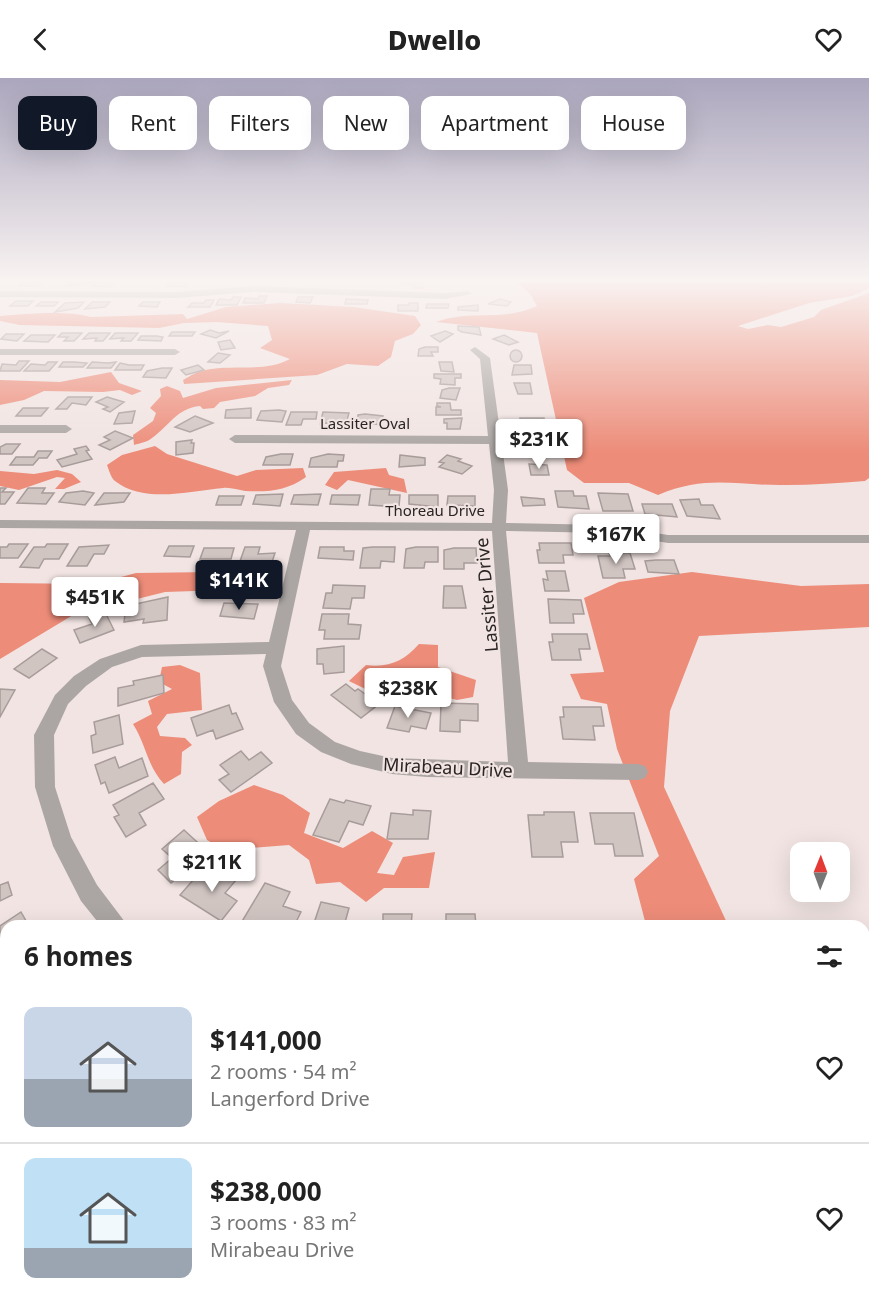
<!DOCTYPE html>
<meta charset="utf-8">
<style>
body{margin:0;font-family:"Noto Sans",sans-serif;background:#f2f2f2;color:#222;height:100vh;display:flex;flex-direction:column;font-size:22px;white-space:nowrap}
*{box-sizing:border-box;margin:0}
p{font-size:20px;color:#767676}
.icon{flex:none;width:33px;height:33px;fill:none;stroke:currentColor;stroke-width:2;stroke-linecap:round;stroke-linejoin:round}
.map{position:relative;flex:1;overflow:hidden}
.drawer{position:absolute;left:0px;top:842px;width:870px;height:386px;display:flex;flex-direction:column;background:#fff;border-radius:18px 18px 0 0;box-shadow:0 6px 24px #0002}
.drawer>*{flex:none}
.top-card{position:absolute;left:18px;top:18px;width:834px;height:54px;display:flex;gap:12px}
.needle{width:39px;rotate:1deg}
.buttons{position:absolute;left:790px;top:764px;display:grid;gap:12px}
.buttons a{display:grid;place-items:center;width:60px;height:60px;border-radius:12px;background:#fff;box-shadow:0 6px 24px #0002;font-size:30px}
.price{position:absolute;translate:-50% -51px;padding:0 14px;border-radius:6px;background:#fff;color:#222;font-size:20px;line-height:39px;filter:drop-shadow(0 2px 3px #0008)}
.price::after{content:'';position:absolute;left:50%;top:36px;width:18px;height:14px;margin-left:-9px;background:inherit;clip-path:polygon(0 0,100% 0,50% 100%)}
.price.selected{background:#111827;color:#fff}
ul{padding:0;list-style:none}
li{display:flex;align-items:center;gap:18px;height:150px;padding:0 24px}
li+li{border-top:2px solid #e0e0e0}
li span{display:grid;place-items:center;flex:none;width:168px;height:120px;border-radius:12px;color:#555}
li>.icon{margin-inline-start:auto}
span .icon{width:72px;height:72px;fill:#fffc;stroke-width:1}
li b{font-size:26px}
h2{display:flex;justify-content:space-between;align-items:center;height:72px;padding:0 24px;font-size:26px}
.tag{padding:0 21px;border-radius:12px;background:#fff;box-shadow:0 6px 24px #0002;font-size:21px;line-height:54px}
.tag.selected{background:#111827;color:#fff}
header{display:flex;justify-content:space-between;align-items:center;height:78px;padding:0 24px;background:#fff;font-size:27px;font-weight:800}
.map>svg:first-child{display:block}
</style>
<header><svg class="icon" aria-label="back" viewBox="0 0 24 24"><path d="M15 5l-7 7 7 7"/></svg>Dwello<svg class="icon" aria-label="heart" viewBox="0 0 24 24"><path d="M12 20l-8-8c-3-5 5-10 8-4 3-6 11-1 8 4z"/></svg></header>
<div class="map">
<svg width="869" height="1226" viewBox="0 0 869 1226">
<rect width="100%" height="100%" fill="#f1e4e2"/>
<path fill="#ed8c79" d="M517,204H869V210L852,218L809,225L738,248L748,251L768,247L781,249L814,239L821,232L869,215V400L865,403C839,405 812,407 786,407C737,408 707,396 658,417L629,405H584L567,392L537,255L436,244C471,231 503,244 537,228L531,217Z
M280,225L354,229L415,238L421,247L413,256L395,263L391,279L378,288L347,286L317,297L184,306L183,302C190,298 198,293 205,292C233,286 264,295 290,281L260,270L272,262L268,248L217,244L184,245L159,250L20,247L0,243V238C26,236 66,232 91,239L183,236L187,241L226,229Z
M111,294L119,305L142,313L132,317L120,312L103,314L44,313L24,322L0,327V302L60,304Z
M292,302L289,307L268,310L255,318L220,324L214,330L203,331L200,328C177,330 169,348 152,360C148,364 140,365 134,367L133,357L153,343L156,335L150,330L161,318L160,311L167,308L180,313L183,320L216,310Z
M155,368L167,376L237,398L256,392L303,390L306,399C286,413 270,414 245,413C238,412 230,409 223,410C190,413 144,426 115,403C111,400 109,392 107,387L122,377Z
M386,390L389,397L404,401L407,415L348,402L337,412L325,407L334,394Z
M57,392L72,396L81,404L64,411H55L65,400L57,399L19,412L0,408V393L34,396Z
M214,494L229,501L225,512L165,514L73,537L0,581V505L95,506L136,495Z
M692,494L801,508L869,506V549L699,558L670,633L664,709L728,847H646L634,801L659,778L617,671L607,626L581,621L570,596L604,594L584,520L619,504Z
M419,566L438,567V589L476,602L473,619L457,622L434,616L388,622L349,603L366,587C389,590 404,583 419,566Z
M180,587L200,595L202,632L167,636L157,649L160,658L185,660L192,667L182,674L181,696L164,706C147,688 146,666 133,646L152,636L148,623L172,611L159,604L162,589Z
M254,707L283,717L310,735L304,755L343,770L372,753L393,765L377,795L394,797L403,779L435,774L429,810H384L366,824L340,804L316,806L309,782L289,767L224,772L207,762L197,739L219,723Z
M0,960L6,966V1221H341L342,1226H0Z
M864,988L869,990V1226H743L741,1221H864Z"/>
<path fill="#d1c5c2" stroke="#a89c9a" stroke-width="1.5" d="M23,204H42L38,208H19Z
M71,204H92L89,206L66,208Z
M96,204H114L110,209L92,208Z
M170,204H189L186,209L167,208Z
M401,204H423V210H414V206L401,207Z
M259,218H267L264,225H243L245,220L258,221Z
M233,219H241L237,227H216L219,221L231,222Z
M298,219H313L310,225L296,224Z
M346,221L368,222L367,226H345Z
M500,221L511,224L507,228L488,226Z
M206,222H214L210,229H188L192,225H204Z
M16,223H33L28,228H10Z
M41,224H58L54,228H36Z
M84,224L78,230L55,234L65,225Z
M92,224H110L105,229L85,231Z
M143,224H160L157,229L139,228Z
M409,225H418V233H398V227H409Z
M427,226H449L448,230H426Z
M478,227V233L458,232V229Z
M458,248L479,249L481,257L462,254L458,252Z
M210,252L219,255L229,253L216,260L201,256Z
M445,253L453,256L440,264L431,258Z
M172,254H195L192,258H169Z
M62,255H82L74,263H64L68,259H58Z
M89,255H110L103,263H95L97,260L83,261Z
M115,255H138L131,263H121L124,260L110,261Z
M6,256H24L17,263L1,261Z
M31,257H55L48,264L24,263Z
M504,257L518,264L509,267L493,261Z
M141,258H157L163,259L161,263L138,262Z
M230,262L235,270L221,272L218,264Z
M425,269H438V274H431L433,278H418L419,271Z
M510 278a6 6 0 1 1 12 0a6 6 0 1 1-12 0Z
M218,275L230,277L220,285L208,284Z
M19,283H29L20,293H0L2,286L16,287Z
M48,284H57L49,293H24L31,286L45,287Z
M63,284H74L87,285L83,289H59Z
M92,284L108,285L116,284L111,290H87Z
M439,284H452L454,294L441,293Z
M120,285L129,287H144L141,292H115Z
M198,287L204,292L186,297L181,292Z
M514,287H531L532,296L512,297Z
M162,290H172L166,300L143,299L147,293Z
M434,296H461V300H455V307L440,306L441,301L434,300Z
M514,305H530L532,316H518Z
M449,310H460L456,322L440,320L442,312Z
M68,319H92L86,327L72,325L67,331H56Z
M107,319L124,324L110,334L103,331L108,329L96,324Z
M437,325H450L451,332H461V337H436V329H441L437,328Z
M23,330H48L41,338H16Z
M251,330V340H225L226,332Z
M279,332L286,333L282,344L257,342L261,333Z
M135,333L132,345L114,346L119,335Z
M291,334H317L316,341H303L301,347H286Z
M323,334L349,335L347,342L320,346Z
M365,336L383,338L382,347L357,344L358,337Z
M195,338L213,345L190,354L175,349Z
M462,340L460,351H447V345H444V341Z
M520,340H544L545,352H533L532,346H520Z
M115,353L133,360L110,372L99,367L110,362L104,359Z
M522,361H543L542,373H529Z
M192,362L191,365H194L193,375L176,377V364Z
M6,366H20L12,376H0V369Z
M86,368L89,372L86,373L92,381L62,389L57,382L77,376L74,371Z
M38,373H52L47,380H39L33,387H10L16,379H34Z
M281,376H293L290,387H263L266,379Z
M328,376L344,377L343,383H338L337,389H309L311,380Z
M400,377L425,380V387L399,389Z
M447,377L461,381L458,383L472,388L462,396L439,389L444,385L439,384Z
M529,386L547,387L549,397H531Z
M0,410H6L2,414H14L5,426H0Z
M28,410H45L42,415H54L46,426L17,425Z
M371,411H390L389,417H400L399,429L369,427Z
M83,413L94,415L85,427L59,424L66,415Z
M555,413H573L574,418H586L589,431L558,429Z
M104,415H130L124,424L95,427Z
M598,415L628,416L633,433H603Z
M283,416L280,428L253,426L256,417Z
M321,416L318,427L291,426L294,417Z
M332,417H360L358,427L330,426Z
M409,417H438V429L409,426Z
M219,418H244L241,427H216Z
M448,418H475V428L447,427Z
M521,419L544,421L545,427L523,428Z
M699,421L701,427H713L720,441L687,438L680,422Z
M642,426H672L677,439L645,436Z
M539,465H571L573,477H563L564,485H539L537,472H540Z
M9,466H28L18,480H0V469H7Z
M47,466H68L59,481H44L39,490L20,489L34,469H45Z
M109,467L104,476H94L87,488H67L79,469Z
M169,468H194L190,479L164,478Z
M245,469H260L258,476L275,475L271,487L239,486Z
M320,469H344V473H354L353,482L318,480Z
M373,469H395L394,484L381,483L380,490H360L363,470Z
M416,469H438V484H425L424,490H404L406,471Z
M204,470H234L231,481H200Z
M454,470H476L477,485H464V491H444V472Z
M609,474L630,475L635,491H623L625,500H603L598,478H610Z
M656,482H674L679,496L648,494L645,483Z
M546,493H565L569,513H545L543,501L548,502Z
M333,507L365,508L364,520H352L350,531L323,530L326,515H332Z
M444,508H462L466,530H443Z
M168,519L167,542L143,545L144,541L124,544L126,528Z
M548,521L581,522L584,536H573L574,545H550Z
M224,525L258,526L254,541L220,538Z
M105,534L114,552L80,565L74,552L92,546L89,540Z
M322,536H349L348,546L361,547L359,561H324L325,552H319Z
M552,556H587L590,571H579L581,582H552L549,564H553Z
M344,568V594L324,596L323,586H317V571Z
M42,571L57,580L29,600L14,591Z
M163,597L164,615L118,628V610L134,607L133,603Z
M346,606L355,613L358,611L379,626L361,640L331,617Z
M0,611L15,612L0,639Z
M441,625L478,626V643L460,642V654L440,653Z
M229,627L232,636L236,635L243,651L216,661L213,652L197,658L191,640Z
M395,628L431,635L426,651L411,648L409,654L387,650Z
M563,629H601L604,648H593L595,662L563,661L560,639H564Z
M119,637L123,666L93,675L91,658L96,656L94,644Z
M241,673L249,682L261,674L272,685L231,714L219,702L229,696L220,687Z
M115,679L119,690L142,680L148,698L109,715L105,704L101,706L95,687Z
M153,705L164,721L139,735L146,747L126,759L114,739L119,737L113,727Z
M330,721L344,725L346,722L371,728L363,747L349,743L339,764L313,757Z
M413,732L431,733L428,761H387L391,735L413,737Z
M544,734H574L578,764H561L563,779H532L528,737H544Z
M590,735H634L643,778H615L613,766H595Z
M184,752L208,774L171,805L158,792L172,780L162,771Z
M220,791L237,801L225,815L237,823L221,843L180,817L201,793L212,800Z
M8,804L12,817L0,823V807Z
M265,805L290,814L283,828L301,834L294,848L241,845Z
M321,824L349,830L344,848H313Z
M21,834L29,848H6V887L0,891V875L4,872L0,865V848Z
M383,836H412L411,848H383Z
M446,836H475L476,848H446Z
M654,1221H714V1223H654Z"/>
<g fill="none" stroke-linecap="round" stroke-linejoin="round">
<path fill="#aba6a4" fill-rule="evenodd" d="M253,208L445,215L468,213L472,216L445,221L253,214L177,220L0,219V213L177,214Z
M475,269L490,280L508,412L506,445L606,447L668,457H869V465H668L606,455L506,453L528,684L638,686L645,688L648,694L645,700L638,702L427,699L392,696L351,686L321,674L296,656L274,624L263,588L266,576L142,579L112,589L86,608L68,626L54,657L55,709L71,759L97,807L128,848H101L81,823L53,768L35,709L34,657L55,617L74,598L100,581L141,567L269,564L296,452L0,450V442L492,445L494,412L489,366L235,365L229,361L235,357L488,358L480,281L470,272ZM310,452L492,453L508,684L392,680L360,673L335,664L309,645L292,622L281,588Z
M0,271H175L180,274L175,277H0Z
M0,347H66L72,351L66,355H0Z
M549,1221H581L582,1226H550Z"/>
</g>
<linearGradient id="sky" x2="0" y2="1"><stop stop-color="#aba6bd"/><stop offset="0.54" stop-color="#f9f3f2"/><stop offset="1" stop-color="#f9f3f2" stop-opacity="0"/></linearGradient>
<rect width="869" height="375" fill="url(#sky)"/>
<g text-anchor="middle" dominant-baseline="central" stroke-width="4.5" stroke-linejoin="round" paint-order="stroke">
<g font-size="15" fill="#2a2524" stroke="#f1e4e2">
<text x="365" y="345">Lassiter Oval</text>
<text x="435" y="432">Thoreau Drive</text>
</g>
<g font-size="18" fill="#2a2524" stroke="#f1e4e2">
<text transform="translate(486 517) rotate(-95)">Lassiter Drive</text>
<text transform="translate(448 689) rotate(3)">Mirabeau Drive</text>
</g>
</g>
</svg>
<div class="buttons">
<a><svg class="needle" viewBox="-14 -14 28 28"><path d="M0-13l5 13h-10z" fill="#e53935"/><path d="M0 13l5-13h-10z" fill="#767676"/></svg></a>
</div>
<b class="price" style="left:539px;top:392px">$231K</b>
<b class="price" style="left:616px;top:487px">$167K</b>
<b class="price selected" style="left:239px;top:533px">$141K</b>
<b class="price" style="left:95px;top:550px">$451K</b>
<b class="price" style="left:408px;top:641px">$238K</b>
<b class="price" style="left:212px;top:815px">$211K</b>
<div class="top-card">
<a class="tag selected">Buy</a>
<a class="tag">Rent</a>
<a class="tag">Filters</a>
<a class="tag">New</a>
<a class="tag">Apartment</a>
<a class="tag">House</a>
</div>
<section class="drawer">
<h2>6 homes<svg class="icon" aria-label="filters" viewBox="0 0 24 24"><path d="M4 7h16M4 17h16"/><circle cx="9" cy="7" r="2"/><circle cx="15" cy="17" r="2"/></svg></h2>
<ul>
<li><span style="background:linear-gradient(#c9d6e8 60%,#9aa5b1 0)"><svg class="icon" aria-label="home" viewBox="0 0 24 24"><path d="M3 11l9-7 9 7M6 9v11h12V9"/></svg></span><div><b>$141,000</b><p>2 rooms · 54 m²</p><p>Langerford Drive</p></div><svg class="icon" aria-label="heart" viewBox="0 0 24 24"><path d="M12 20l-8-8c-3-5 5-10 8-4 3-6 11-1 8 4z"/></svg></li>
<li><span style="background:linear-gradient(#bfe0f5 75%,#9aa5b1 0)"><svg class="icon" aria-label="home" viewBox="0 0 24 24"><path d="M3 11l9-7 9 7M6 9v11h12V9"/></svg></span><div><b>$238,000</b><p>3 rooms · 83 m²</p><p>Mirabeau Drive</p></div><svg class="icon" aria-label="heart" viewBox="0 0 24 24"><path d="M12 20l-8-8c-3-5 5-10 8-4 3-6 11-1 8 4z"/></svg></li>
</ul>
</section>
</div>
